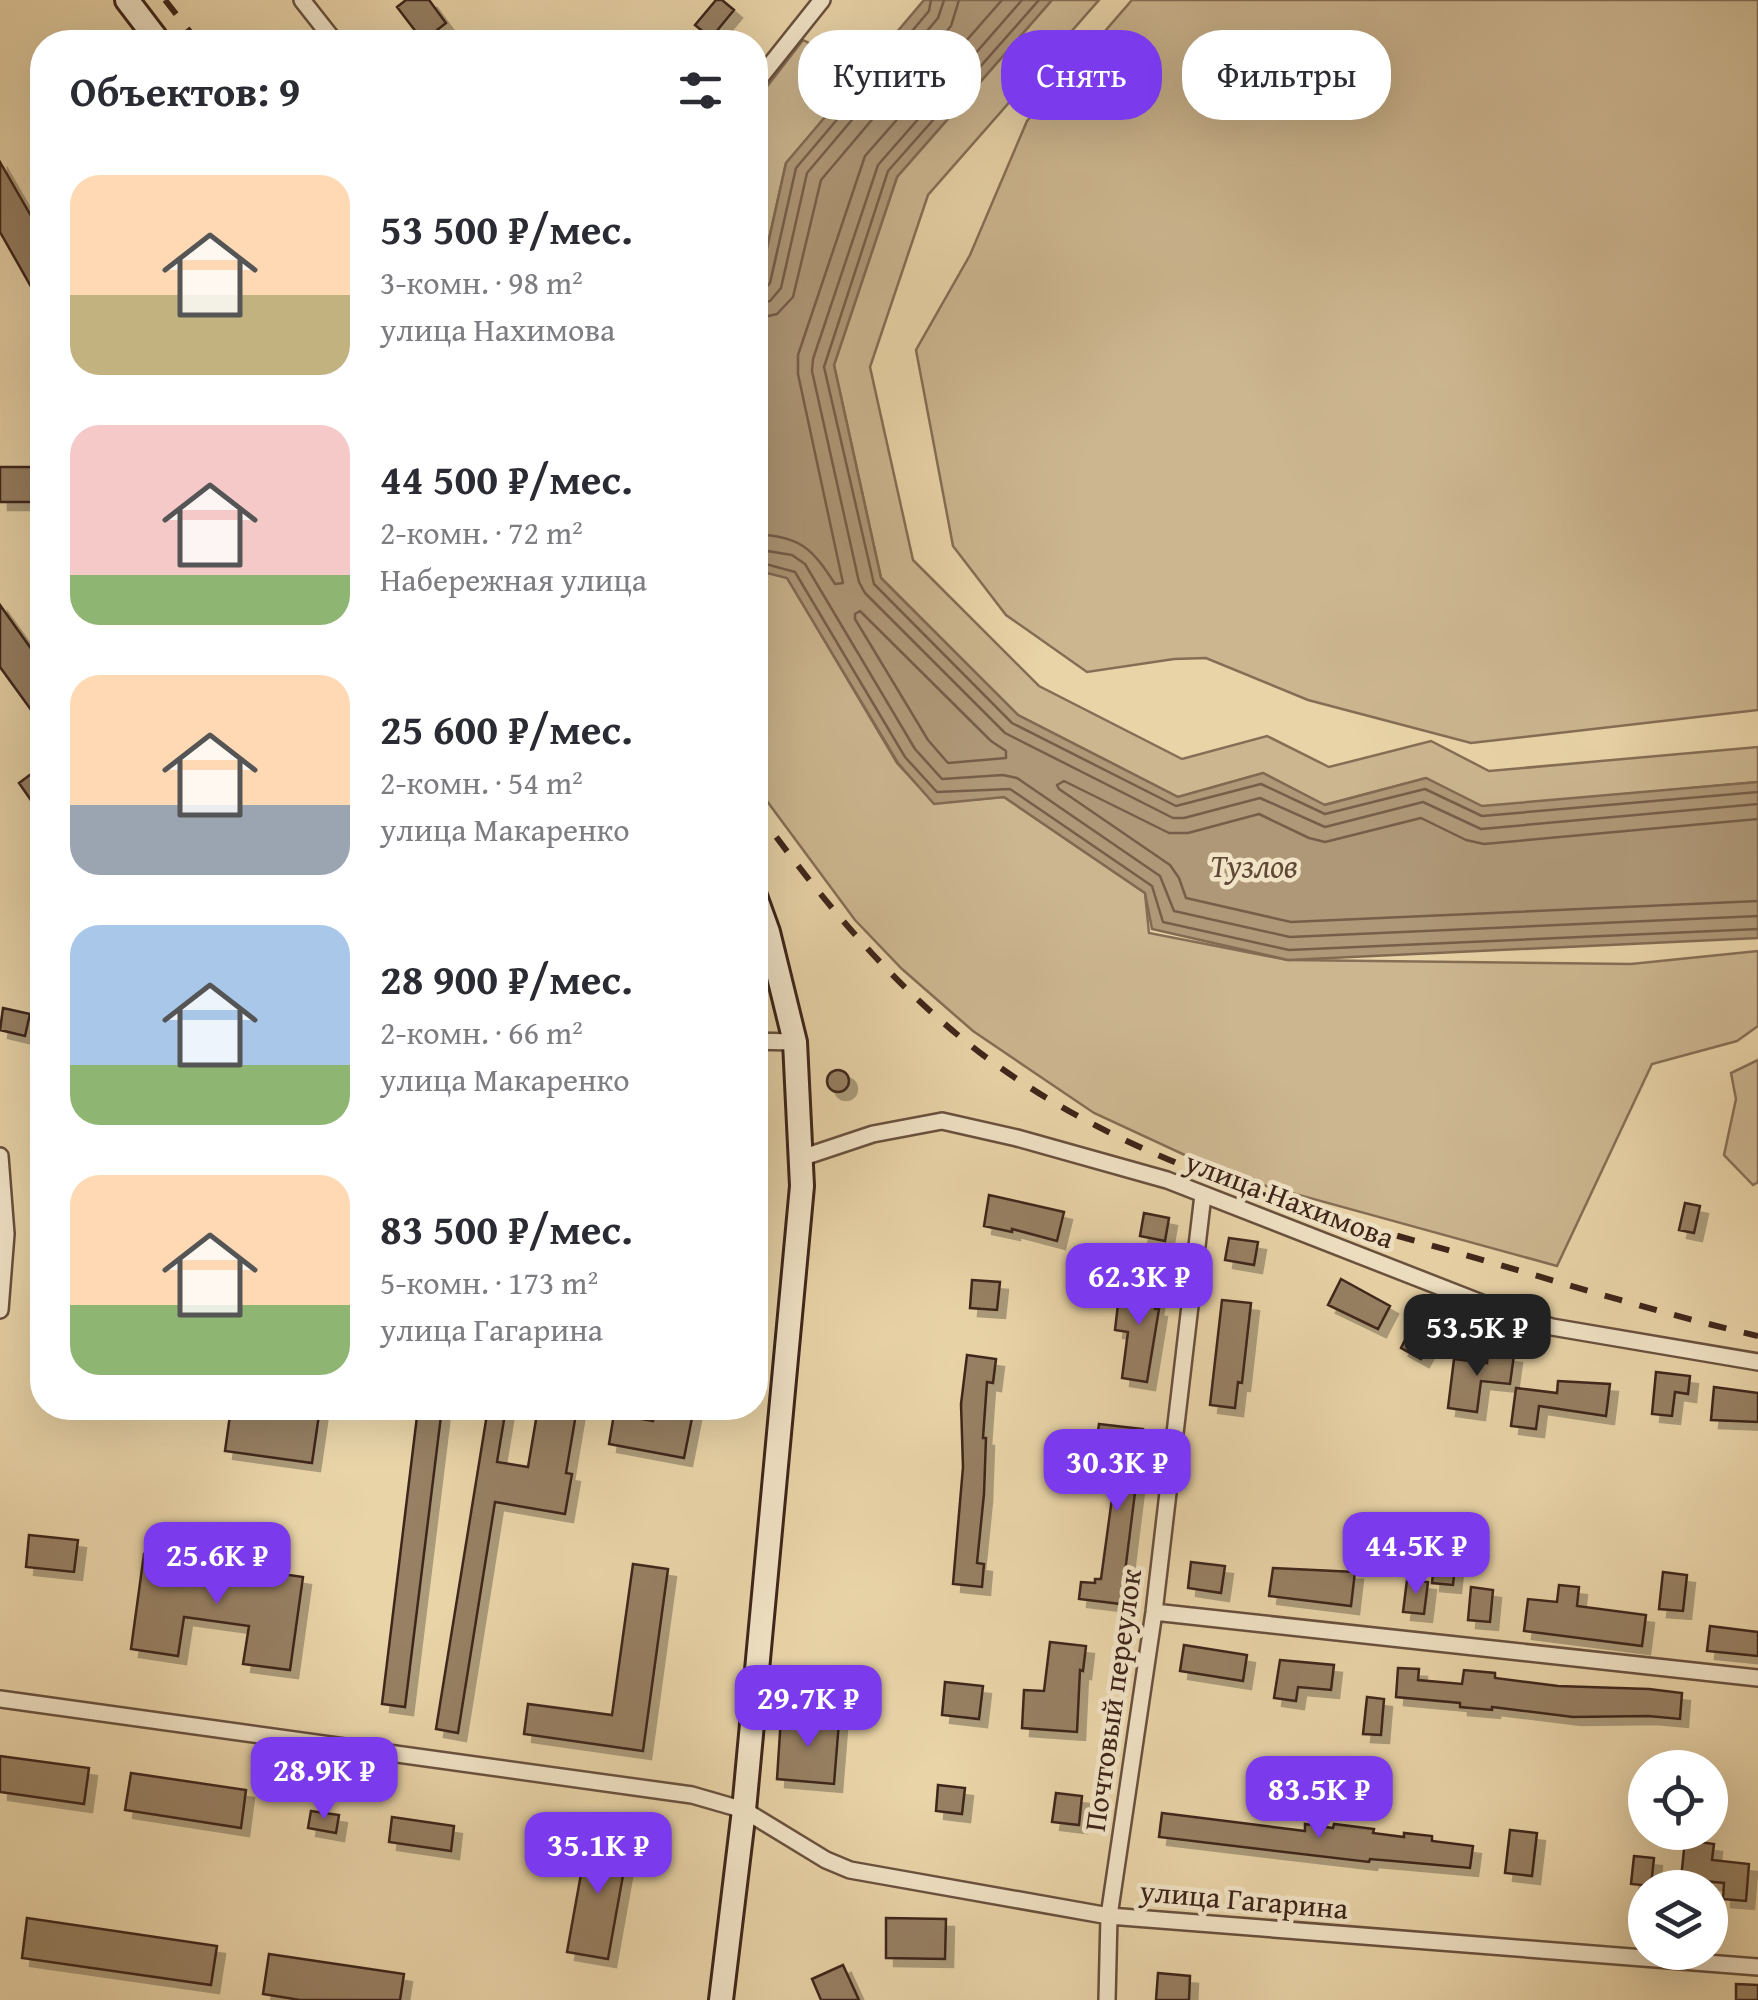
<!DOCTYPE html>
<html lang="ru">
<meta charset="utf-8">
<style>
body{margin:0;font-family:"Gentium Book Plus",serif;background:#f2f2f3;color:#2b2b33;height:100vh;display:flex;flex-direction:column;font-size:38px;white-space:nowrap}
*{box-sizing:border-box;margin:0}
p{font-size:32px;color:#7c7c81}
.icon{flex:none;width:55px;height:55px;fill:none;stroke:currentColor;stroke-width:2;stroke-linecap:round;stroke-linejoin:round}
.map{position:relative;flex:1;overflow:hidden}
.side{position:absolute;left:30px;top:30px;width:738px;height:1390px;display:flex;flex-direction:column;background:#fff;border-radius:40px;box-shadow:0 10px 40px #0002}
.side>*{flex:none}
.banner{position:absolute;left:798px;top:30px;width:810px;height:90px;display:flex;gap:20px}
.controls{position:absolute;left:1628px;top:1750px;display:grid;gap:20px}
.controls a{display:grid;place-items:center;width:100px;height:100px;border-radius:50%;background:#fff;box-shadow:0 10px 40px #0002;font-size:50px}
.price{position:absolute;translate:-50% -85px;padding:0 22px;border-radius:20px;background:#7c3aed;color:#fff;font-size:32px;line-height:65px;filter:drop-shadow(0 2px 5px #0008)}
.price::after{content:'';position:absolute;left:50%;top:60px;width:30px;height:22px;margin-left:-15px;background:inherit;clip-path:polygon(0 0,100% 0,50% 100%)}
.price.on{background:#222;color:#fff}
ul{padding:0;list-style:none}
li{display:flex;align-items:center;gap:30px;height:250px;padding:0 40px}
li span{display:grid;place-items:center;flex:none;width:280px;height:200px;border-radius:30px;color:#555}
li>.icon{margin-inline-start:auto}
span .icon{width:120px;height:120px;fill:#fffc;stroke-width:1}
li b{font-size:42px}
h2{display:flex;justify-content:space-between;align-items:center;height:120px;padding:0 40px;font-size:42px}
.tag{padding:0 35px;border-radius:40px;background:#fff;box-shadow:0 10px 40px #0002;font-size:35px;line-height:90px}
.tag.on{background:#7c3aed;color:#fff}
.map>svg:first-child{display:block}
</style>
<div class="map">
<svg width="1758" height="2000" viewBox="0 0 1758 2000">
<defs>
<filter id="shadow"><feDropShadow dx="8" dy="8" stdDeviation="0" flood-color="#0004"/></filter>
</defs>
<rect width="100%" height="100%" fill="#e9d4a8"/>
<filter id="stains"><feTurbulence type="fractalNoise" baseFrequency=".002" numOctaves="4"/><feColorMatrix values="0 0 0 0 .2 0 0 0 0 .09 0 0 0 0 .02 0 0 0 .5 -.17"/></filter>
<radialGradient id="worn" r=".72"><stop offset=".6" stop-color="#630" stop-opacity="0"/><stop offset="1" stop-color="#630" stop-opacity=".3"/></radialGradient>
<path fill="#ccb690" stroke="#856e55" stroke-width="2.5" d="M1052,0H1099L928,195L870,367L913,560L1039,686L1182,759L1267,736L1329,767L1431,741L1489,771L1758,747V782L1482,807L1426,778L1324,805L1263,773L1178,797L1018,715L881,578L834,365L897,177Z
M1132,0H1758V710L1471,743L1308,700L1206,658L1174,659L1087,672L1006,615L953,546L916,350L970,255L1027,121Z
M803,40L866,71L786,163L755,302V102Z
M755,570L787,577L897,763L934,803L1004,797L1145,893L1149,933L1288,960L1631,964L1758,951V1026L1737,1041L1652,1064L1557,1266L1230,1176L1094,1113L973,1031L902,969L855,920L755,785Z
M1758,1060V1182L1753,1185L1724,1155L1736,1099L1731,1073Z"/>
<path fill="#af9878" stroke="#826a52" stroke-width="2.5" d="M924,0H1052L897,177L834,365L881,578L1018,715L1178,797L1263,773L1325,805L1426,778L1482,806L1758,782V938L1288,960L1152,929L1145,893L1004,797L934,804L898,763L787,578L755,570V302L786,163Z"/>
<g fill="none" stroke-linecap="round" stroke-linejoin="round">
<path stroke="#765e49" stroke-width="2.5" d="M1022,0L878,165L813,359L812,371L859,582L865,593L1005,733L1173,818H1184L1260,798L1325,827L1423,802L1481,829L1758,804
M1039,0L888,171L824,367L874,584L1012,723L1176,806L1261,784L1325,814L1425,789L1482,816L1758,792
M755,292L764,290L770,283L796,168L929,11L931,0
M755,304L770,301L781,288L807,173L938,18L944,0
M755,319L777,314L793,297L821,180L951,26L959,0
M755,534C800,536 812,548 835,584L843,583L798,374V355L865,156L1002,0
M755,549L792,555L805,564L915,749L942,779L1003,775L1017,778L1160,876L1174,911L1290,937L1758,916
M755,561L795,572L905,757L937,792L1010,789L1152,886L1163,922L1289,950L1758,929
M860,611L991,741L1006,751V758L948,763L928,740L855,619V614Z
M1758,819L1484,844L1466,840L1421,818L1325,842L1309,838L1259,814L1188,833H1169L1064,781L1057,785L1059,789L1170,865L1179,878L1186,898L1291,922L1758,901"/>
</g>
<path fill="#978064" stroke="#3e251a" stroke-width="2.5" filter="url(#shadow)" d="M406,0H429L446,23L423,41L397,7Z
M716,0H722L734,10L711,38L695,25Z
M0,162L42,235V306L0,232Z
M0,467H42V502H0Z
M0,605L42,664V725L0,667Z
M42,766V816L19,783Z
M3,1008L30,1014L25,1036L0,1030Z
M827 1081a11 11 0 1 1 22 0a11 11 0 1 1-22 0Z
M989,1195L1064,1212L1057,1241L1012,1229V1232L984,1226Z
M1685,1203L1700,1206L1694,1233L1679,1230Z
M1144,1213L1169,1218L1165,1241L1140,1236Z
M1229,1238L1258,1242L1254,1265L1225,1260Z
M1133,1277L1159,1280L1155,1309H1159L1147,1382L1122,1378L1128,1332L1115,1330L1118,1304L1130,1306Z
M1341,1279L1390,1306L1378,1329L1328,1305Z
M972,1280L1000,1282L997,1310L970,1308Z
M1222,1300L1251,1303L1242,1383L1238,1382L1235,1408L1210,1405Z
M1414,1322L1435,1333L1421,1359L1401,1348Z
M1488,1352L1514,1355L1510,1384L1481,1381L1477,1412L1448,1408L1454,1359L1487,1363Z
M967,1355L996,1359L993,1383L987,1382L983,1438H986L984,1494L977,1563L984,1564L982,1587L953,1584L963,1467L961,1404Z
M1656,1372L1690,1376L1688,1394L1675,1392L1672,1416L1652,1414Z
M1558,1381L1610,1384L1606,1416L1539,1406L1536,1429L1511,1426L1516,1388L1557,1393Z
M1714,1387L1758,1393V1422L1711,1420Z
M231,1408H320L312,1463L225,1451Z
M418,1408H442L405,1707L382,1704Z
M488,1408H506L497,1462L528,1467L538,1408H577L566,1473L572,1474L565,1514L495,1502L458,1733L436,1729Z
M656,1408H694L684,1458L609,1444L614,1414L653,1421Z
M1099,1424L1143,1429L1121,1604L1079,1599L1081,1582L1095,1583V1579H1101L1119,1447L1096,1445Z
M29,1535L78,1540L74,1572L26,1567Z
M1436,1544L1457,1547L1453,1585L1432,1583Z
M144,1554L303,1577L290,1670L243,1664L249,1626L184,1617L178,1656L131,1649Z
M1191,1562L1225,1566L1221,1593L1188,1588Z
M633,1564L668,1569L643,1751L524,1734L528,1704L612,1715Z
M1273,1568L1355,1572L1351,1606L1269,1596Z
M1663,1572L1687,1575L1683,1611L1659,1609Z
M1407,1580L1428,1582L1424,1614L1403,1612Z
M1559,1585L1579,1587L1577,1606L1646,1615L1642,1646L1524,1631L1528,1599L1557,1602Z
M1471,1587L1493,1590L1490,1622L1468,1620Z
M1710,1626L1758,1632V1656L1707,1651Z
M1050,1642L1086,1646L1083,1671L1080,1670L1077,1732L1022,1728L1024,1690L1044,1691Z
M1184,1645L1247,1655L1243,1681L1180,1671Z
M1280,1660L1334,1665L1331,1690L1298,1687L1296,1701L1274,1698Z
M1398,1668L1419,1669L1418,1680L1462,1684L1464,1670L1495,1673V1678L1558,1686L1649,1689L1682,1693L1680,1719L1648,1716L1573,1717L1492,1707V1710L1460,1707V1703L1396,1697Z
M945,1682L983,1686L979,1719L942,1715Z
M1367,1697L1384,1699L1381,1735L1363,1734Z
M781,1717L839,1722L834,1784L777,1779Z
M0,1756L89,1768L84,1804L0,1792Z
M131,1773L246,1790L241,1828L125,1810Z
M938,1785L965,1788L962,1814L936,1811Z
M1056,1793L1082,1796L1079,1825L1052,1822Z
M311,1811L339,1815L336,1833L308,1828Z
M1162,1813L1305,1831V1824L1333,1828L1334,1824L1374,1829L1373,1833L1404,1837V1833L1432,1836V1841L1473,1846L1470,1868L1393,1861L1370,1859L1369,1862L1159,1837Z
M392,1817L454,1826L451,1851L389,1842Z
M1510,1830L1537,1833L1532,1876L1505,1873Z
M588,1835L629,1842L608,1959L567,1952Z
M1685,1840L1714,1844L1712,1860L1749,1864L1746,1901L1723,1899L1724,1883L1681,1879Z
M1634,1856L1654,1858L1651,1886L1631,1884Z
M27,1918L217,1946L211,1985L22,1958Z
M886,1918L946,1919L945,1959L886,1958Z
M269,1954L404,1974L400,2000H300L263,1994Z
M843,1965L859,2000H821L812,1979Z
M1158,1973L1190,1976L1189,2000H1156Z
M1736,1984L1758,1985V2000H1736Z"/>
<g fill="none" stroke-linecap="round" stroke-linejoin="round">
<defs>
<path id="street" d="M302,0L335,42
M755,84L822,0
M755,1041L795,1042
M0,1156L6,1234L0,1310
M801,1158L873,1134L942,1121L1017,1138L1167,1180L1502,1311L1552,1327L1758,1362
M1154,1612L1758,1678
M0,1699L692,1795L744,1810L826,1860L850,1870L1109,1916L1758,1967
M1107,2000L1109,1916L1154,1612L1203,1195"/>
<path id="secondary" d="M127,0L159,42
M721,2000L744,1810L802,1186L795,1042L768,932L755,896"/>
</defs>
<use href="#street" stroke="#69513e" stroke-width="20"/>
<use href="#secondary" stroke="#3e251a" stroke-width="28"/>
<use href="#street" stroke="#f1e3c6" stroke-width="15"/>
<use href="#secondary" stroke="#f1e3c6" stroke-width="22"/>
<path stroke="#3e251a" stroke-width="6" stroke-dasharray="18 18" stroke-linecap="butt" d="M165,0L198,42
M755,808C830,912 915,1013 1023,1083C1153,1169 1303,1209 1451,1251C1554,1280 1654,1312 1758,1336"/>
</g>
<g text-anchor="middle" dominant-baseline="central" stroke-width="9" stroke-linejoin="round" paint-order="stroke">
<g font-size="30" fill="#3e251a" stroke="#f1e3c6">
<text transform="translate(1290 1199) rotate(21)">улица Нахимова</text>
<text transform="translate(1112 1700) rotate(-82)">Почтовый переулок</text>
<text transform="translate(1244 1899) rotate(5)">улица Гагарина</text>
</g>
<g font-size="32" font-style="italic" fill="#604836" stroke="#f1e3c6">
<text x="1254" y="865">Тузлов</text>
</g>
</g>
<rect width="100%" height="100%" filter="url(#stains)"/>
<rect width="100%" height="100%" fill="url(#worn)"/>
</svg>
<div class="controls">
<a><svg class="icon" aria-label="locate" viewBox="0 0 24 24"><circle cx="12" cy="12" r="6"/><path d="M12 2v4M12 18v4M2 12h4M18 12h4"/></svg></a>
<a><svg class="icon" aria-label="layers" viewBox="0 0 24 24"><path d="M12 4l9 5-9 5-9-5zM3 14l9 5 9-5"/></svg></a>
</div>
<b class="price" style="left:1139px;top:1328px">62.3K ₽</b>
<b class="price on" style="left:1477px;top:1379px">53.5K ₽</b>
<b class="price" style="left:1117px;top:1514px">30.3K ₽</b>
<b class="price" style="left:1416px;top:1597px">44.5K ₽</b>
<b class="price" style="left:217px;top:1607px">25.6K ₽</b>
<b class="price" style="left:808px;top:1750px">29.7K ₽</b>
<b class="price" style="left:324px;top:1822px">28.9K ₽</b>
<b class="price" style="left:1319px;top:1841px">83.5K ₽</b>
<b class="price" style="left:598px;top:1897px">35.1K ₽</b>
<div class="banner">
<a class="tag">Купить</a>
<a class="tag on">Снять</a>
<a class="tag">Фильтры</a>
</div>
<section class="side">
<h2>Объектов: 9<svg class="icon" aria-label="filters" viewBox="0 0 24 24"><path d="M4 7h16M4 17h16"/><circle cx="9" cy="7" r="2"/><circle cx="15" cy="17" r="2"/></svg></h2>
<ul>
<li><span style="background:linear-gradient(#ffd9b3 60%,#c2b280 0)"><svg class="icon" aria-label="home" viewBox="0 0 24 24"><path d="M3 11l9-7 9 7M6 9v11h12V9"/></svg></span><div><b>53 500 ₽/мес.</b><p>3-комн. · 98 m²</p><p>улица Нахимова</p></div></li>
<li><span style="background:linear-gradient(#f6c9c9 75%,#8fb573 0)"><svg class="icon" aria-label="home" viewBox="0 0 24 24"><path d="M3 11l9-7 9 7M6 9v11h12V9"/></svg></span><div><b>44 500 ₽/мес.</b><p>2-комн. · 72 m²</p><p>Набережная улица</p></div></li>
<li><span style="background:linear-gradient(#ffd9b3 65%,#9aa5b1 0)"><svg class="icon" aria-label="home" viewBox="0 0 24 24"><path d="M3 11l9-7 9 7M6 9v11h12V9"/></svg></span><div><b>25 600 ₽/мес.</b><p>2-комн. · 54 m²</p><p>улица Макаренко</p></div></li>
<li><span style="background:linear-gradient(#a9c7e8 70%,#8fb573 0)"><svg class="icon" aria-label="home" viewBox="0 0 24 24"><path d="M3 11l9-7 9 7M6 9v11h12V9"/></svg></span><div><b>28 900 ₽/мес.</b><p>2-комн. · 66 m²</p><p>улица Макаренко</p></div></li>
<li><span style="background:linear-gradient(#ffd9b3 65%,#8fb573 0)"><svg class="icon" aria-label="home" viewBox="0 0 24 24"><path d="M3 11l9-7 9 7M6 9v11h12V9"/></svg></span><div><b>83 500 ₽/мес.</b><p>5-комн. · 173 m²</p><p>улица Гагарина</p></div></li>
</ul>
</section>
</div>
